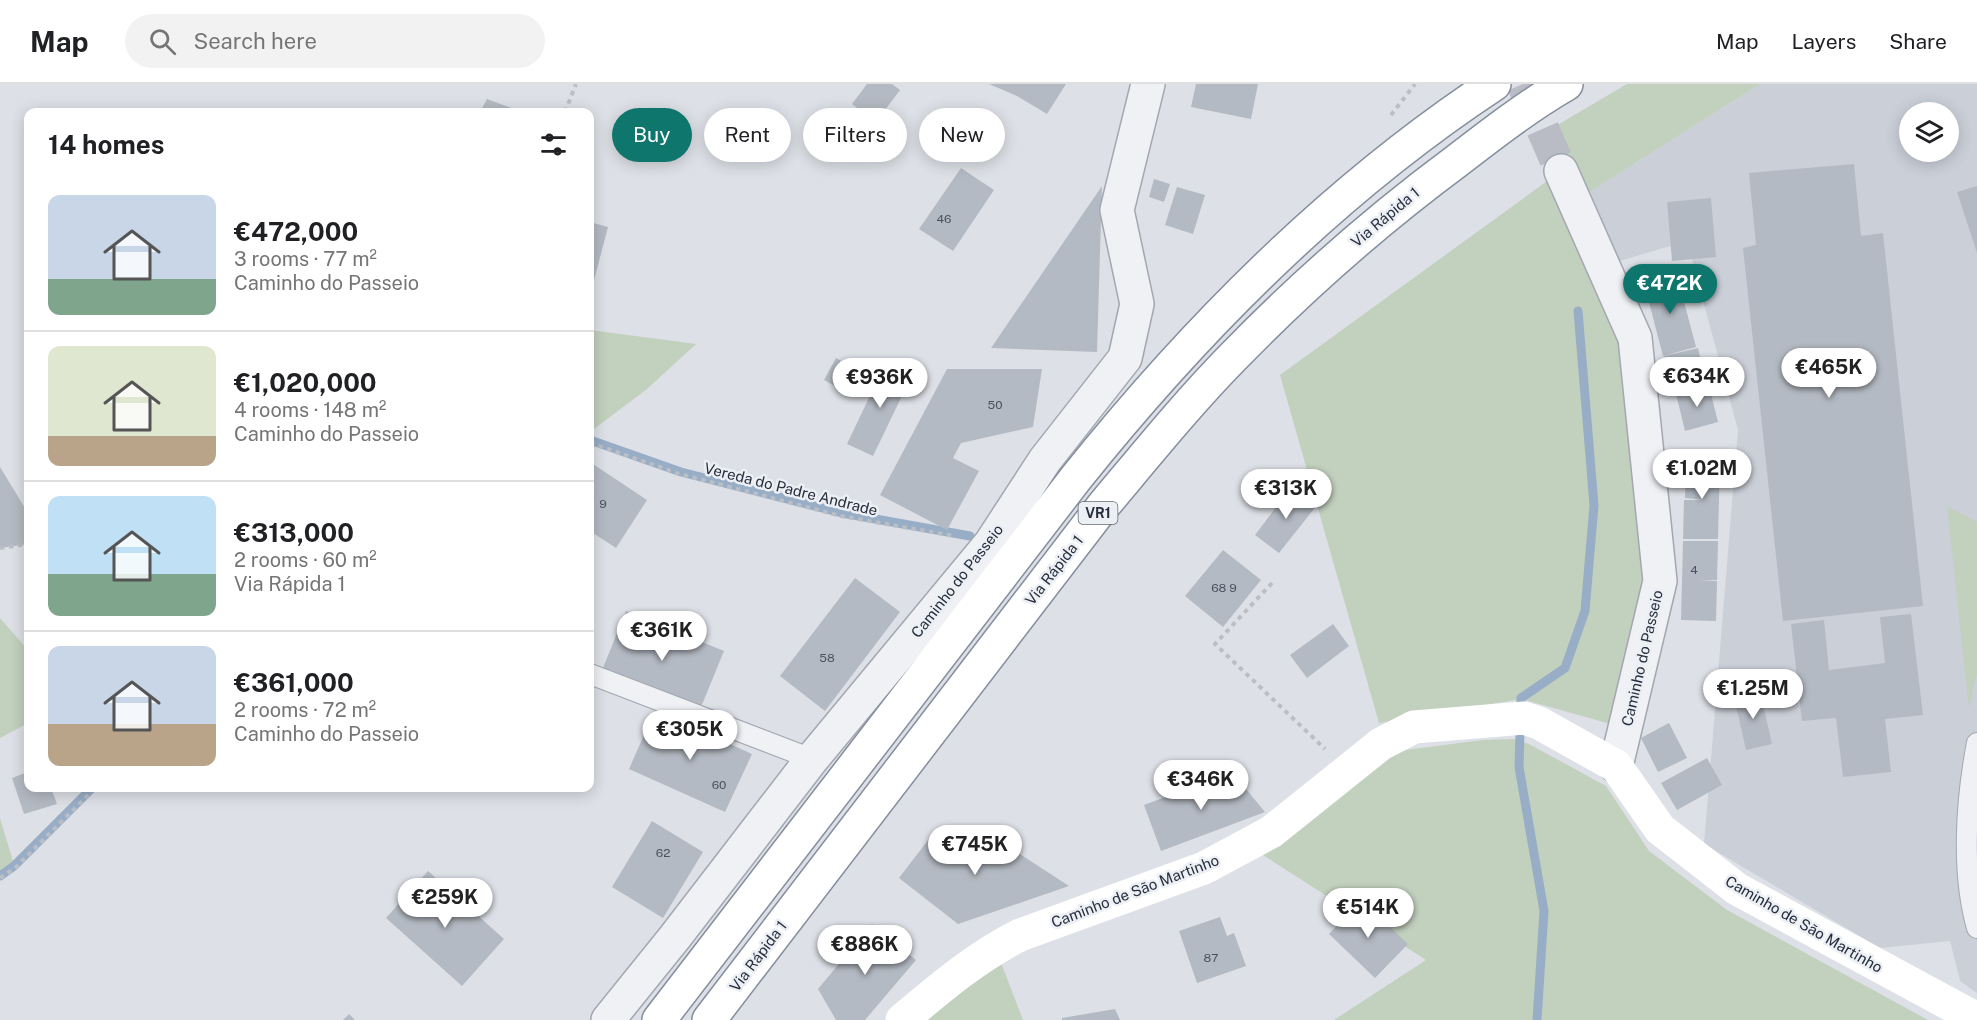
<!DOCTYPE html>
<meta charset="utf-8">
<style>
body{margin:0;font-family:"Public Sans",sans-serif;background:#f2f2f2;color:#202124;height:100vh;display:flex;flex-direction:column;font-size:22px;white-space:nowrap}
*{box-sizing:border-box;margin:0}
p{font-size:20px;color:#757577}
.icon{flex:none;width:33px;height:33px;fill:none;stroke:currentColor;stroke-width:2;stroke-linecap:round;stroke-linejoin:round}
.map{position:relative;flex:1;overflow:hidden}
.drawer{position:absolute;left:24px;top:24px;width:570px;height:684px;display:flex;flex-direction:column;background:#fff;border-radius:12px;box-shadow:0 3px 15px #0003}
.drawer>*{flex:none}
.guide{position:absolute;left:612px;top:24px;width:570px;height:54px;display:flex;gap:12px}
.tools{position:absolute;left:1899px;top:18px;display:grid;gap:12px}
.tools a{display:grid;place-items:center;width:60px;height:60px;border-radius:50%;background:#fff;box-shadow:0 3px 15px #0003;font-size:30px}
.price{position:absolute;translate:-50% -51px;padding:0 14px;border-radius:21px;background:#fff;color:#222;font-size:20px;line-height:39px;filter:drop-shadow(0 2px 3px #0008)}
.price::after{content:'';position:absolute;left:50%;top:36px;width:18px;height:14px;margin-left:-9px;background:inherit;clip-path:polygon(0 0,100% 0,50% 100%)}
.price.active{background:#0f766e;color:#fff}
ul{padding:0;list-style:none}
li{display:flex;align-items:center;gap:18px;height:150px;padding:0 24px}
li+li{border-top:2px solid #e0e0e0}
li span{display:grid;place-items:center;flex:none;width:168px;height:120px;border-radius:12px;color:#555}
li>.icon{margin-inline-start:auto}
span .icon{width:72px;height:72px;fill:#fffc;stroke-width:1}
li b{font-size:26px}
h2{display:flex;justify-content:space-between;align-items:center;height:72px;padding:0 24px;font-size:26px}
.tag{padding:0 21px;border-radius:27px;background:#fff;box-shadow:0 3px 15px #0003;font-size:21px;line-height:54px}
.tag.active{background:#0f766e;color:#fff}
header{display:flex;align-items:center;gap:36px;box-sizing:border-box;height:84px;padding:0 30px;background:#fff;border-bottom:2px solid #e0e0e0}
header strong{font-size:28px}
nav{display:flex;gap:33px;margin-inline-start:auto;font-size:21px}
.search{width:420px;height:54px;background:#f2f2f2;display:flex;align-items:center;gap:15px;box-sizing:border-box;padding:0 21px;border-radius:33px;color:#757577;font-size:22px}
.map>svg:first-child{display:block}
</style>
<header>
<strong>Map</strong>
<div class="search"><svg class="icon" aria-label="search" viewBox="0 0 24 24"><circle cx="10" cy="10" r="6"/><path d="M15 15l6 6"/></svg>Search here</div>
<nav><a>Map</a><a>Layers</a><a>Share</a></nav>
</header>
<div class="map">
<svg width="1977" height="936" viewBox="0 0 1977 936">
<rect width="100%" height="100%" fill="#dde0e6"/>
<path fill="#cbcfd8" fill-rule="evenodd" d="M1760,0H1977V909L1960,897L1950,857L1880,864L1704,760L1738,346L1687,157L1613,179L1585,111ZM1910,28H1948V68H1910Z"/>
<path fill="#c2d0be" d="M1627,0H1760L1585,111L1554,43Z
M1561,87L1635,254L1660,497L1625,644L1521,615L1379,639L1280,291Z
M590,246L696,260L647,305L590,348Z
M1947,422L1977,438V588L1969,624Z
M0,531V534L28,566V639L0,654Z
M1513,655L1529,660L1606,702L1649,767L1727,826L1928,936H1334L1426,876L1260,769L1370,680L1405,666L1483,656Z
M0,734L15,784L0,794Z
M995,863L1023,936H902Z"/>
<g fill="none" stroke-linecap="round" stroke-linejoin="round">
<path stroke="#98aec7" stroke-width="9" d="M590,356L681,388L842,429L970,452
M0,792L14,782L92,704
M1537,936L1544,827L1519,683L1521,614L1565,584L1585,527L1594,421L1578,227"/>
</g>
<path fill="#b4bac3" d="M867,0H892L900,6L876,38L852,20Z
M989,0H1066L1047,30L1017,12Z
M1196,0H1258L1251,35L1191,23Z
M487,15L522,28H480Z
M1854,80L1861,152L1883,149L1923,522L1783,537L1743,164L1756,161L1749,89Z
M961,84L994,106L953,167L919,145Z
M1154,95L1170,100L1164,118L1149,113Z
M1102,102L1097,268L991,264Z
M1977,102V169L1957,108Z
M1177,103L1205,111L1193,150L1165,141Z
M1711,114L1716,173L1672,177L1667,118Z
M590,138L608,143L593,200L590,199Z
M1677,191L1696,263L1663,272L1644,199Z
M1698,264L1707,301L1673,309L1664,272Z
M836,274L856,285L844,307L824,296Z
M886,278L912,291L873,372L847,360Z
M947,285H1042L1033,343L961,359L953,374L979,387L947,446L880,411Z
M1709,302L1718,338L1685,347L1676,310Z
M1686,375L1720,376L1718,455H1683L1684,416H1703L1685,414Z
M590,378L647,416L616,464L590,447Z
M0,383L28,429V460L0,464Z
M1292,402L1317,421L1279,469L1255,451Z
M1683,457H1718L1717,496H1699L1717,497L1716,537L1681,536Z
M1223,466L1261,496L1223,543L1185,512Z
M855,494L900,528L825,627L780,592Z
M626,527L724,567L699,628L601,589Z
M1911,530L1923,631L1885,635L1891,688L1843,693L1836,634L1802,637L1791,540L1824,536L1829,586L1885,579L1880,533Z
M1333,540L1349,562L1307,594L1290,571Z
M1760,607L1772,660L1746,666L1734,613Z
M655,626L752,670L725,728L629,685Z
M1669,639L1687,674L1658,688L1641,654Z
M1707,674L1722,701L1677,726L1661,699Z
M28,688V704H51L57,720L24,730L12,694Z
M1232,688L1265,728L1161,767L1144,721Z
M652,737L703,768L663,834L612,803Z
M938,743L1009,763L1069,802L958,840L899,794Z
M428,787L504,855L462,902L386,834Z
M1361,816L1408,860L1375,894L1329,850Z
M1220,833L1227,852L1234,849L1246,882L1197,899L1179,847Z
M872,840L916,876L865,936H836L818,905Z
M1115,925L1120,936H1062V934Z
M349,930L355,936H343Z"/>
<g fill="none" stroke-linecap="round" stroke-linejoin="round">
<path stroke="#b9bcc4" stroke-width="33" stroke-dasharray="33 16" stroke-linecap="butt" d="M1523,0L1561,87"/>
<defs>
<path id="lane" d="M590,590L812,675
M1977,659C1966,716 1961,788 1977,844"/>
<path id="street" d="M1561,87L1635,254L1660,497L1616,682
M608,936L675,853L812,675L991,459L1045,376L1125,274L1137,220L1117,126L1148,0"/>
<path id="highway" d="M659,936L1076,394C1196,244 1333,106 1494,0
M709,936L1103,422C1145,372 1186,321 1232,274C1302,202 1377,136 1458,76C1493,49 1528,22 1566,0"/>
</defs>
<use href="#lane" stroke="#a3a7b0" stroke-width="22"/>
<use href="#street" stroke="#a3a7b0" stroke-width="36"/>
<use href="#highway" stroke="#848e9d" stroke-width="36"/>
<path stroke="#bbbec5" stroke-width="4" stroke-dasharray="4.5 4.5" stroke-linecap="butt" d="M565,28L576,0
M1391,31L1415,0
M590,359L680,390L841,432L954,452
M0,464L28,460
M1272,499L1215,560L1325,665
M0,794L15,784L95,704"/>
<use href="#lane" stroke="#eff1f5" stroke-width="20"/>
<use href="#street" stroke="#eff1f5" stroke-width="33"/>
<path stroke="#fff" stroke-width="33" d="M902,936C939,905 976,873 1020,851L1204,784L1271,748L1381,660L1414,643L1524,634L1539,639L1616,682L1660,745L1737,805L1977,935"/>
<use href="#highway" stroke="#fff" stroke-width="33"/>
</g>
<g text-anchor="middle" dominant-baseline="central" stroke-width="5" stroke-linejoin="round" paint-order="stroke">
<g font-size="12" fill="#4a515e">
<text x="944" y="135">46</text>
<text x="995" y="321">50</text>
<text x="603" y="420">9</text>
<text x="1694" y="486">4</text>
<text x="1224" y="504">68 9</text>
<text x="827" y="574">58</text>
<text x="719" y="701">60</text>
<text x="663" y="769">62</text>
<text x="1211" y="874">87</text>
</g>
<rect fill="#eceff4" stroke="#626874" stroke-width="1.5" x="1078.5" y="418" width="39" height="22" rx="4.5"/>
<g font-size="14" font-weight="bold" fill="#272e3d">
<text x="1098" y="429">VR1</text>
</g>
<g font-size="15" fill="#272e3d" stroke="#eceff4">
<text transform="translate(1385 133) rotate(-40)">Via Rápida 1</text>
<text transform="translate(791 405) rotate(14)">Vereda do Padre Andrade</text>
<text transform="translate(1054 486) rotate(-52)">Via Rápida 1</text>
<text transform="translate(957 497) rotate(-52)">Caminho do Passeio</text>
<text transform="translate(1642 574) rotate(-77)">Caminho do Passeio</text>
<text transform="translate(1135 807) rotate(-21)">Caminho de São Martinho</text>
<text transform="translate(1804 840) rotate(30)">Caminho de São Martinho</text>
<text transform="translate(758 872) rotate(-53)">Via Rápida 1</text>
</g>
</g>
</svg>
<div class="tools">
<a><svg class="icon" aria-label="layers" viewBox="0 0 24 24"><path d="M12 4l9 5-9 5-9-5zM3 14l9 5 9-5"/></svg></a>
</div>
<b class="price active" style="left:1670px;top:231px">€472K</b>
<b class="price" style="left:1829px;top:315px">€465K</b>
<b class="price" style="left:1697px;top:324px">€634K</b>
<b class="price" style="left:880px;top:325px">€936K</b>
<b class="price" style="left:1702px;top:416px">€1.02M</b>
<b class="price" style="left:1286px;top:436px">€313K</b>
<b class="price" style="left:662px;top:578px">€361K</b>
<b class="price" style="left:1753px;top:636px">€1.25M</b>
<b class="price" style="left:690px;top:677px">€305K</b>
<b class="price" style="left:1201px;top:727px">€346K</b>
<b class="price" style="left:975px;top:792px">€745K</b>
<b class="price" style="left:445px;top:845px">€259K</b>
<b class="price" style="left:1368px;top:855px">€514K</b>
<b class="price" style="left:865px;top:892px">€886K</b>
<div class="guide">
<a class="tag active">Buy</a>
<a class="tag">Rent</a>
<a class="tag">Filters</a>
<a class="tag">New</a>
</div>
<section class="drawer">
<h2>14 homes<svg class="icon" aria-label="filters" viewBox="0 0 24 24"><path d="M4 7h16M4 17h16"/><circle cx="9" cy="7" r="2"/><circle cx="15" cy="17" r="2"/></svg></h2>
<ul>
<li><span style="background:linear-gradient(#c9d6e8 70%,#7fa58c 0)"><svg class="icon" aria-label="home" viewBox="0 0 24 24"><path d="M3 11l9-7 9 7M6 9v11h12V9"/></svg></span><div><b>€472,000</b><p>3 rooms · 77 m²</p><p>Caminho do Passeio</p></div></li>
<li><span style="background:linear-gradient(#dfe7d0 75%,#b9a48a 0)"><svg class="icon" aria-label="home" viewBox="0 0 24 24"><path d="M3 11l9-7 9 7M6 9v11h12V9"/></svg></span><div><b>€1,020,000</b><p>4 rooms · 148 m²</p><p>Caminho do Passeio</p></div></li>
<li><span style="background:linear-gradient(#bfe0f5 65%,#7fa58c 0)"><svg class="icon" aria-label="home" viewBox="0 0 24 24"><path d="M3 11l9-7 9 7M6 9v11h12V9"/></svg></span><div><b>€313,000</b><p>2 rooms · 60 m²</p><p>Via Rápida 1</p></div></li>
<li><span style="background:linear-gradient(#c9d6e8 65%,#b9a48a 0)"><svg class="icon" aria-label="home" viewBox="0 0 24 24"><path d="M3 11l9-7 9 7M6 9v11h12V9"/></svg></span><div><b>€361,000</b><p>2 rooms · 72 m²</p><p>Caminho do Passeio</p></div></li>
</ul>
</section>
</div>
